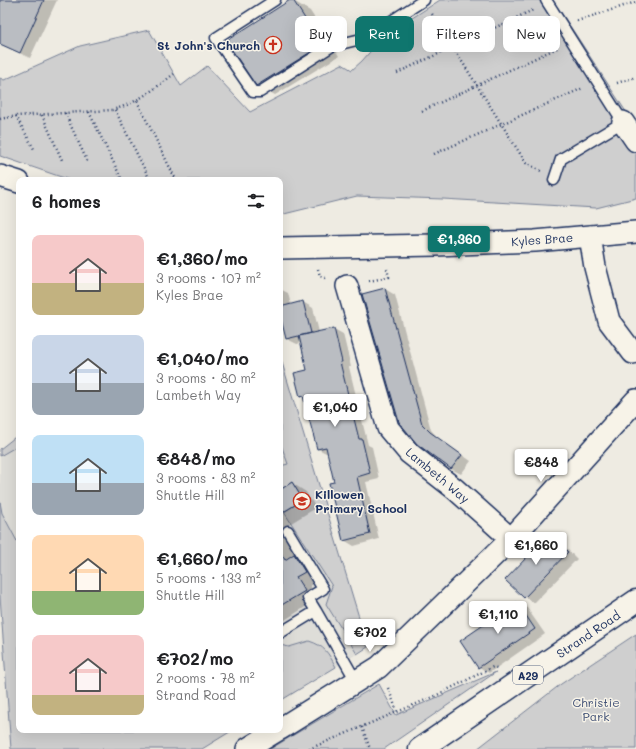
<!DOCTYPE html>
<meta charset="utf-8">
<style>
body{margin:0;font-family:Mali,sans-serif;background:#f2f2f2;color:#202124;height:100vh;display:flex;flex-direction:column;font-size:15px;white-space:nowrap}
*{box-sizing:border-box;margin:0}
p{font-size:13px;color:#757577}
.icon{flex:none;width:22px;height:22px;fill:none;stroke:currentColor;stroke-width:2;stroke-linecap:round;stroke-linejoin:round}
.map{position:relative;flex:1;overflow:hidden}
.details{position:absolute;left:16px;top:177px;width:267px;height:556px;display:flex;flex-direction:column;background:#fff;border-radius:8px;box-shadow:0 4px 16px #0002}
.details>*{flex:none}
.banner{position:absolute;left:295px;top:16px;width:281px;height:36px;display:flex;gap:8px}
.price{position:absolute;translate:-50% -34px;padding:0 9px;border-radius:4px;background:#fff;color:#222;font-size:13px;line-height:26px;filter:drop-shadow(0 1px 2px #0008)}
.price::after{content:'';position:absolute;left:50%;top:24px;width:12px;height:9px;margin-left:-6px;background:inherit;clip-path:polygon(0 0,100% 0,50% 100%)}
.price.active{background:#0f766e;color:#fff}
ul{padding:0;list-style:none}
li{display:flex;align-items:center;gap:12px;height:100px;padding:0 16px}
li span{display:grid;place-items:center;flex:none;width:112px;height:80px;border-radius:8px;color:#555}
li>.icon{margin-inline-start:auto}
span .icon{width:48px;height:48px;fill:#fffc;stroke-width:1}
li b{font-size:17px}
h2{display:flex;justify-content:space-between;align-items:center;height:48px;padding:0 16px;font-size:17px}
.pill{padding:0 14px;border-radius:8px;background:#fff;box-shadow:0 4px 16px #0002;font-size:14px;line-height:36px}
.pill.active{background:#0f766e;color:#fff}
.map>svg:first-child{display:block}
</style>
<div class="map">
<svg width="636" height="749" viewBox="0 0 636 749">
<rect width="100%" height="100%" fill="#eeebe2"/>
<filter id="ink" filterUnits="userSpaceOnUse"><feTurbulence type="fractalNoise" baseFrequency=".025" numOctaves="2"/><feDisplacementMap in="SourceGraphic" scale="8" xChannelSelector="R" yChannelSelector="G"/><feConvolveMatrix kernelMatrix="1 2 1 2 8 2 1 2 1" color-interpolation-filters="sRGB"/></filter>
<g filter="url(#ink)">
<path fill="#deddd8" d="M280,356L368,647L280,701Z
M19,434V730H233L202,749H11L0,596V449Z"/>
<path fill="#cfcfcf" stroke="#757f96" d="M440,0H553L636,127V198L596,208L443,199L357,196L280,215V180H70L0,156V78L4,80L80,46L149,30L181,86L207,66L250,112L342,64L352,70L362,61L376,45L409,20Z
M280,356L368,647L357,654L326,604L332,586L284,512L303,500L292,482L280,490V466L288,464L280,442Z
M19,434V445L0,456V449Z
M0,502L2,513L19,545V730H233L202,749H11L0,596Z
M636,634V749H477L561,684Z
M309,641C325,646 328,653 336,667L280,701V645L289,647Z
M496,672L384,749H270L379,684L396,715Z"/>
<path fill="#0003" d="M13,0H57L30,58L0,44V28Z
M292,0L310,11L339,56L275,95L257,85Z
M280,289L288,293L291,305L303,302L313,308L319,332L334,329L343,334L351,367H349L368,445L372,447L379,479L366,482L379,539L354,546L344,540L336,483L328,454L318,449L305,398L301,396L308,371L302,343L297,344L287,339L283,323L280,324Z
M385,289L395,295L431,430L439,439L471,461L461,474L451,469L418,444Z
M292,483L306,492L316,508L281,529L299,558L319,580L310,586L318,599L280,623V491Z
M549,535L559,541L577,559L534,603L525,597L506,580Z
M517,603L527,608L545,634L489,673L479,667L462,641Z"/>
<path fill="#babdc2" stroke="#1b2f5e" d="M0,0H44L20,53L0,44Z
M290,0H293L322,45L256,86L226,41Z
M385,288L422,424L430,432L462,455L451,469L417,444L399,422L362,294Z
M303,301L311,333L286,339L280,315V307Z
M334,328L342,362H340L359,439H362L370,473L357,477L370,534L343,541L329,483L334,482L326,447L317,449L303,396L300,397L294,373L307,370L299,336Z
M292,482L303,500L280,514V490Z
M549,534L568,552L524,598L505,580Z
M280,551L285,560L294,554L305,572L296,577L305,591L280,606Z
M517,602L535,629L478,668L460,641Z"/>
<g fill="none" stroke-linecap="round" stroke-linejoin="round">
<defs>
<path id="lane" d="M275,0L216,38L253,92H260L332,46L365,38L424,0
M546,0L623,122L561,159L554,180
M288,531L323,589L308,598L316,611
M280,633L316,611L356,681"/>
<path id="street" d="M623,122L636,141
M0,176L19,182
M590,236L595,267L609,321L633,353
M280,248L436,245L535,241L636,232
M347,286L388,428L409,453L455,489L511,539
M280,729L379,667L511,539L636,400
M247,749L278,730"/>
<path id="primary" d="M420,749L636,601"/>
</defs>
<use href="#lane" stroke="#1b2f5e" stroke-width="13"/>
<use href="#street" stroke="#1b2f5e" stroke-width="24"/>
<use href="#primary" stroke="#1b2f5e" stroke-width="25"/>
<path stroke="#1b2f5e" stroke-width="2.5" stroke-dasharray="1 3" stroke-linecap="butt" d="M432,14L526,163L541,171
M577,21L636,2
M397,73L533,10
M617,83L636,77
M137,101L176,180
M115,110L150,180
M422,111L557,48
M89,112L122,180
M65,113L88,163
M42,115L62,160
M16,116L34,149
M0,119L16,116L112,110C136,104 154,89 174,74
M434,154L583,88
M318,269L320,276L328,279
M369,281L389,277L387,269
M388,688L397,711
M362,727L370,749
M309,749L435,696L493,667L497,668"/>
<use href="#lane" stroke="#f7f3e8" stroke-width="10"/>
<use href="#street" stroke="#f7f3e8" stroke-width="21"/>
<use href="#primary" stroke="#f7f3e8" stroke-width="22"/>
</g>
</g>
<defs>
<symbol id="church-ring" viewBox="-11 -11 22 22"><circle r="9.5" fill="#f7f3e8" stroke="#c8321e" stroke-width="1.5"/><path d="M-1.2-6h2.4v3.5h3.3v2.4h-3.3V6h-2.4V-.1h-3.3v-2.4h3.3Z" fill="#c8321e"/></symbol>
<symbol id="school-ring" viewBox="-11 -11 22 22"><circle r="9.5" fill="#f7f3e8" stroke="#c8321e" stroke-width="1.5"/><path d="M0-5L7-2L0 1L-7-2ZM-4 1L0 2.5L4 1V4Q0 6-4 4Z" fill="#c8321e"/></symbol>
</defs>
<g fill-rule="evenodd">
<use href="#church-ring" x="263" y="35" width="20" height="20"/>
<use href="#school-ring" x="292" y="491" width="20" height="20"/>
</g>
<g text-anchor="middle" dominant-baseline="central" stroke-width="3" stroke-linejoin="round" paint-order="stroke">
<rect fill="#f7f3e8" stroke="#5d6a87" stroke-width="1" x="513" y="666" width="30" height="18" rx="3"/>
<g font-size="11" font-weight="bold" fill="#1b2f5e">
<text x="528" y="675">A29</text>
</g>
<g font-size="12" font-weight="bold" fill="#1b2f5e" stroke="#f7f3e8" text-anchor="end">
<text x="260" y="45">St John's Church</text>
<text x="315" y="494" text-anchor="start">Killowen<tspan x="315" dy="14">Primary School</tspan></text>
</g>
<g font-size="12" fill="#1b2f5e" stroke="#f7f3e8">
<text transform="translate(542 239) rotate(-4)">Kyles Brae</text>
<text transform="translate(438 475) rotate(40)">Lambeth Way</text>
<text transform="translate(588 634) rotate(-34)">Strand Road</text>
</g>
<g font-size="12" fill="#3f4f75" stroke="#f7f3e8">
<text x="596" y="702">Christie<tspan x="596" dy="14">Park</tspan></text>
</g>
</g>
</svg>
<b class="price active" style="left:459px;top:260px">€1,360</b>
<b class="price" style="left:335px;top:428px">€1,040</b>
<b class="price" style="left:541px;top:483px">€848</b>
<b class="price" style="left:536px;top:566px">€1,660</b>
<b class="price" style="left:498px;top:635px">€1,110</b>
<b class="price" style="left:370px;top:653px">€702</b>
<div class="banner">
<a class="pill">Buy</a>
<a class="pill active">Rent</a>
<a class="pill">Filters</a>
<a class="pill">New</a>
</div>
<section class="details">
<h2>6 homes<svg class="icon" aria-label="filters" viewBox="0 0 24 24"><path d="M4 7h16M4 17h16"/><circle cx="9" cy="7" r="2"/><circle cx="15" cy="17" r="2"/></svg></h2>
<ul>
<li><span style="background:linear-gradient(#f6c9c9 60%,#c2b280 0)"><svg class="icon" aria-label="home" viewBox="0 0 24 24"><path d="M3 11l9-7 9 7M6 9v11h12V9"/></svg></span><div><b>€1,360/mo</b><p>3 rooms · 107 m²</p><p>Kyles Brae</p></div></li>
<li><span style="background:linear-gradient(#c9d6e8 60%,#9aa5b1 0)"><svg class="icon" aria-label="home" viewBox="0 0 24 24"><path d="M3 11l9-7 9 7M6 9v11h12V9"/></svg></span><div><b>€1,040/mo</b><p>3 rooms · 80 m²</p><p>Lambeth Way</p></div></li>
<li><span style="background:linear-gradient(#bfe0f5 60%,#9aa5b1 0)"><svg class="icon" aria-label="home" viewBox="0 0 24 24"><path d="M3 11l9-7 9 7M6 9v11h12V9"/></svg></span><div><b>€848/mo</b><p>3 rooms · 83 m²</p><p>Shuttle Hill</p></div></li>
<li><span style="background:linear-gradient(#ffd9b3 70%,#8fb573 0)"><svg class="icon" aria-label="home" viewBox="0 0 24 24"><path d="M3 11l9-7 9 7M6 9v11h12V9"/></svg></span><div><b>€1,660/mo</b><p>5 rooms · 133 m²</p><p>Shuttle Hill</p></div></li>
<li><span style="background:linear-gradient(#f6c9c9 75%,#c2b280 0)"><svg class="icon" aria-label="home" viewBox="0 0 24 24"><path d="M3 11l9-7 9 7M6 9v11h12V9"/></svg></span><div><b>€702/mo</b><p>2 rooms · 78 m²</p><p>Strand Road</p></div></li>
</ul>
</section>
</div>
